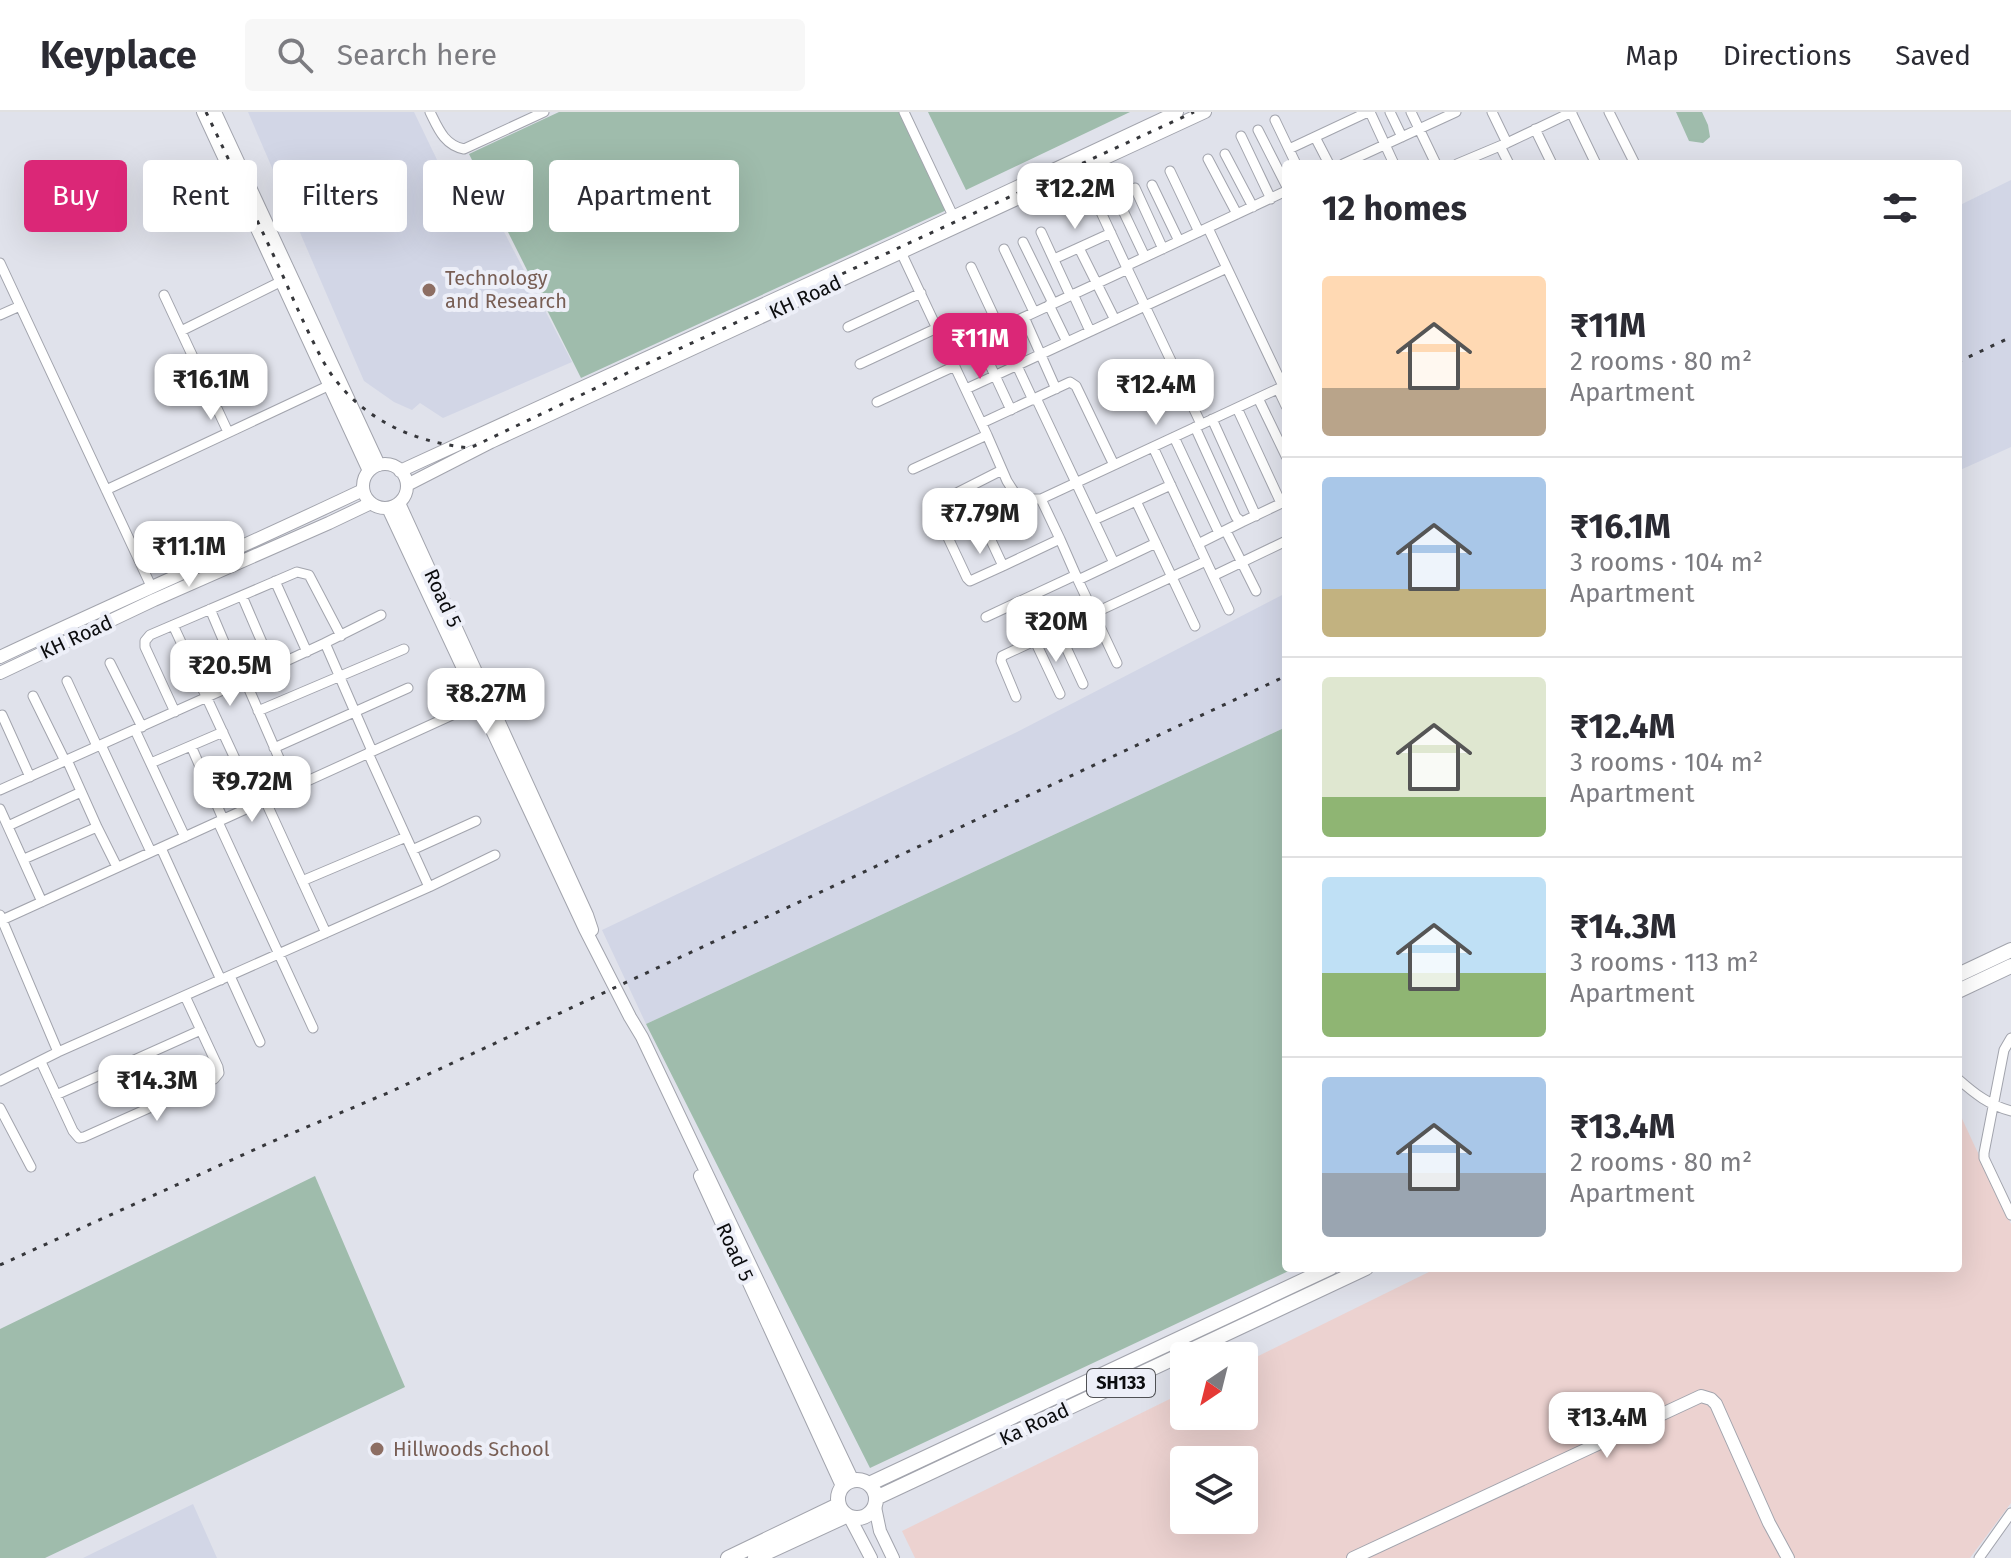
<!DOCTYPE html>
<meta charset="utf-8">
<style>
body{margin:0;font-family:"Fira Sans",sans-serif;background:#f7f7f7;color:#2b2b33;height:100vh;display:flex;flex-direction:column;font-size:30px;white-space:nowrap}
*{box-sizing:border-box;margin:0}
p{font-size:26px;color:#7c7c81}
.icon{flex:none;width:44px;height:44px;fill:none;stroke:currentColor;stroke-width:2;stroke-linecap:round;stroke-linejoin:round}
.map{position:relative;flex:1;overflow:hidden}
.sheet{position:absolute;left:1282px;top:48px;width:680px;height:1112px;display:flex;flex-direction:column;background:#fff;border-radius:8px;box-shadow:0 8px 32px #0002}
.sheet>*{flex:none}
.top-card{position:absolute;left:24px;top:48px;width:760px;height:72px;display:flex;gap:16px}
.needle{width:52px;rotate:215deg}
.tools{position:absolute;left:1170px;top:1230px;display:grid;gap:16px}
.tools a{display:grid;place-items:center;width:88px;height:88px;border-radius:8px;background:#fff;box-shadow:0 8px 32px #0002;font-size:40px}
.price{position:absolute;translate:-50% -68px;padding:0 18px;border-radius:16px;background:#fff;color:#222;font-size:26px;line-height:52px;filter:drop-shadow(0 2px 4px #0008)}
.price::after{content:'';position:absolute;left:50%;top:48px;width:24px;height:18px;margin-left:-12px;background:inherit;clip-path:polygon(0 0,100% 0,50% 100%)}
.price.selected{background:#db2777;color:#fff}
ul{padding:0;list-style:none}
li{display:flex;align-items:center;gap:24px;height:200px;padding:0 40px}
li+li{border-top:2px solid #e1e1e2}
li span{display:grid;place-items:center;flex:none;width:224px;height:160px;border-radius:8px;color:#555}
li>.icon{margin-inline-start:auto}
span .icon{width:96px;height:96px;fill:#fffc;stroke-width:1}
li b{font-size:34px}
h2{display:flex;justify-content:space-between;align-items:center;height:96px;padding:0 40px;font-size:34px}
.chip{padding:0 28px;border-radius:8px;background:#fff;box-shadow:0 8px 32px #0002;font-size:28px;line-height:72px}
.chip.selected{background:#db2777;color:#fff}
header{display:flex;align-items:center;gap:48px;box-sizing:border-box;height:112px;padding:0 40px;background:#fff;border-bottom:2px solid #e1e1e2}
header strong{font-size:38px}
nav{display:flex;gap:44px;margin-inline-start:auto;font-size:28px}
.search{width:560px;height:72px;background:#f7f7f7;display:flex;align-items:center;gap:20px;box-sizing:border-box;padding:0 28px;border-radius:8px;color:#7c7c81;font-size:30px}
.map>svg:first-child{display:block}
</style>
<header>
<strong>Keyplace</strong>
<div class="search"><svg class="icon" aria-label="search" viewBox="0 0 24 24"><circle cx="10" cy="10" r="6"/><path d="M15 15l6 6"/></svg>Search here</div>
<nav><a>Map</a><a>Directions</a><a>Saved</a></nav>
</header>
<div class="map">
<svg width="2011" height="1446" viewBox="0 0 2011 1446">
<rect width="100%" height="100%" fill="#e0e2eb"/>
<path fill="#d2d6e6" d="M248,0H414L440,54L450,63L468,51L572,250L443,306L420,291L412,298L394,290L364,269Z
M2011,68V335L1958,359V94Z
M1286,481V615L646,912L602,818L1017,620Z
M193,1392L217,1446H83Z"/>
<path fill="#ecd2d0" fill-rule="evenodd" d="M1958,998L2011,1112V1391L1970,1446H915L902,1419L1184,1280V1304H1244V1251L1437,1156H1958ZM1184,1348H1244V1408H1184Z"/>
<path fill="#9fbcac" d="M559,0H906L951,96L581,266L469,42Z
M928,0H1130L966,78Z
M1676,0H1702L1708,13L1710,25L1703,31L1689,29Z
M1286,615V1156H1295L870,1356L646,912Z
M315,1064L405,1275L45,1446H0V1217Z"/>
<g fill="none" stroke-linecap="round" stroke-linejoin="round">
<defs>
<path id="street" d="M430,0C438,16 444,33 464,37L544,0
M904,0L955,108
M1370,0L1394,52
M1390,0L1402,25
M1411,0L1436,52
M1571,0L1596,52
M1609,0L1635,52
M1275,8L1296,52
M1535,17L1552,52
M1258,18L1286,73
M1241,24L1271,87
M1315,25L1329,52
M1507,31L1572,0
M1500,34L1509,52
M1289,37L1368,0
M1225,42L1253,95
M1208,47L1237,102
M1343,52L1456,0
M1457,52L1507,31L1492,0
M1170,59L1199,120
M1152,73L1179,129
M1135,76L1163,137
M1117,86L1145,145
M1100,98L1126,154L1286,79
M1208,116L1283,274
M1041,120L1070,183
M1023,130L1053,191
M1079,136L1115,208
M1004,137L1034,200
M900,138L987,323L1007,369L1016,383L1022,387H1041L1286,273
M1054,147L1111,121
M0,151L151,474
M1126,154L1201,312
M971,155L1033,288
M1073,182L1090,219
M164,183L228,320
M1049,193L1067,230
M0,203L20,194
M1024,205L1056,277
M848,215L921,181
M181,219L282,169
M978,227L1011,298
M949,240L1128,157
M860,252L937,216
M966,277L1227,156
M1278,277L1286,294
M1036,286L1114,451L1078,468L1060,427
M1258,286L1286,344
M877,290L955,254
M1237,296L1281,391
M1212,307L1256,404
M982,311L1070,270L1076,274L1114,353
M1195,315L1236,405L1242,410L1286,389
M1174,325L1219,421
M1153,335L1213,464L1286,429
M913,357L987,323
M1171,373L1136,389L1195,514
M967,377L1003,454L970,469L967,466L935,398V394L939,390L1002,358
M106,378L330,273
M1094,408L1136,389
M1226,419L1256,479
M1198,432L1242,410
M1114,451L1156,431
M1003,454L1060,427L1041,387
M1213,464L1229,498
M1078,468L1117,551
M275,469L307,540
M242,484L273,556
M210,497L241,570
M986,505L1076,463
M173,513L256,692
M1058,518L1083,572
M1035,529L1060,582
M325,531L381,503
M110,551L142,615
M67,569L97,634
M33,584L65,649
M1016,585L1001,549L1002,544L1206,449
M258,599L404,537
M175,600L145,535V529L150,523L297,460L309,463L341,524
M2,603L30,665
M135,618L185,725
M101,633L151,740
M191,634L223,707
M274,636L408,576
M368,641L429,775L495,743
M67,648L97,715L117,755
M151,651L223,620
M292,676L245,568L325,531L372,639
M0,678L245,568
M265,688L326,821
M0,697L42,790
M218,710L313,916
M8,714L81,680
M161,736L221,868
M412,738L476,709
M24,747L97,715
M302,769L406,725
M0,803L58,940L0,969
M2,808L483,589
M230,864L260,930
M2011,926L2004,938L1984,1041V1046L2011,1103
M58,940L429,775
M41,950L73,1019L79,1026L84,1025L214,967L219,961L218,955L185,884
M1958,967C1975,982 1989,993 2011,999
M56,983L201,918
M0,996L31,1055
M1979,1446L2011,1401"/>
<path id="secondary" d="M203,0L369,359
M215,0L379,353
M363 374a22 22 0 1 1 44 0a22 22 0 1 1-44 0Z
M400,359L897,131L1177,0
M407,373L491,330L1205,0
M399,391L587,803L592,818
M388,396L585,817L630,905L642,925L853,1369
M0,545C121,488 243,435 363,378
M0,561L154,488L329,411L371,391
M700,1064L842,1374
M875,1395L880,1419L893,1446
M850,1406L871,1446
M1353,1446L1701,1284L1711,1287L1716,1292L1769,1411L1788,1446"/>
<path id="primary" d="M1958,863L2011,838
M1958,879L2011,854
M838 1387a19 19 0 1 1 38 0a19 19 0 1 1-38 0Z
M869,1372L1330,1156
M876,1386L1366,1156
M728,1446L838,1393
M755,1446L846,1404"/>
</defs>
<use href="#street" stroke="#a2a4ad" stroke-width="11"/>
<use href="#secondary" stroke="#a2a4ad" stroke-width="14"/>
<use href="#primary" stroke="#a2a4ad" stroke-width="16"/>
<use href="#street" stroke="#fff" stroke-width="9"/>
<use href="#secondary" stroke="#fff" stroke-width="12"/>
<use href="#primary" stroke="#fff" stroke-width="14"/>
<path stroke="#36373b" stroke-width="3" stroke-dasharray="4 8" stroke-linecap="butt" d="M206,0C231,52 255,104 279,155C293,187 307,219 323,249C354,304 410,330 470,336L644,253L1194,0
M1958,250L2011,225
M0,1153L269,1031L390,980L1286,564"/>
</g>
<g fill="#8d6e63" stroke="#edeff8" stroke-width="3">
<circle cx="429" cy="178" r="8"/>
<circle cx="377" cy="1337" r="8"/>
</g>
<g text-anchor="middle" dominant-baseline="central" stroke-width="8" stroke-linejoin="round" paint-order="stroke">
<rect fill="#edeff8" stroke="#505155" stroke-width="2" x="1087" y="1257" width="68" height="28" rx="6"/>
<g font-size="18" font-weight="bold" fill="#0c0d0f">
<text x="1121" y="1271">SH133</text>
</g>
<g font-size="20" fill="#785e54" stroke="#edeff8" text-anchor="start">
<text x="445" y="166">Technology<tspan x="445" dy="23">and Research</tspan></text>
<text x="393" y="1337">Hillwoods School</text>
</g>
<g font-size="20" fill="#0c0d0f" stroke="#edeff8">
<text transform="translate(805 185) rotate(-25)">KH Road</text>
<text transform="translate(443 486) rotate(65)">Road 5</text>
<text transform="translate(76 525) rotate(-25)">KH Road</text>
<text transform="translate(735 1140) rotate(65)">Road 5</text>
<text transform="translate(1034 1312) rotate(-25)">Ka Road</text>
</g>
</g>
</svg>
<div class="tools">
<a><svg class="needle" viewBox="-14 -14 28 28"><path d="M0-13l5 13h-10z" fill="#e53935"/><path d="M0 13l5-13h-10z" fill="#7c7c81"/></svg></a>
<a><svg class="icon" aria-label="layers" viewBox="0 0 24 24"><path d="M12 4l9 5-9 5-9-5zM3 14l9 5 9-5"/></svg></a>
</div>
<b class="price" style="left:1075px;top:119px">₹12.2M</b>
<b class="price selected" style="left:980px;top:269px">₹11M</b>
<b class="price" style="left:211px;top:310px">₹16.1M</b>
<b class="price" style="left:1156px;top:315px">₹12.4M</b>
<b class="price" style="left:980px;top:444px">₹7.79M</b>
<b class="price" style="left:189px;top:477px">₹11.1M</b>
<b class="price" style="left:1056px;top:552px">₹20M</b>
<b class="price" style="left:230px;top:596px">₹20.5M</b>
<b class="price" style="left:486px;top:624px">₹8.27M</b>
<b class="price" style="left:252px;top:712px">₹9.72M</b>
<b class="price" style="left:157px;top:1011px">₹14.3M</b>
<b class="price" style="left:1607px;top:1348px">₹13.4M</b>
<div class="top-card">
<a class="chip selected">Buy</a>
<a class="chip">Rent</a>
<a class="chip">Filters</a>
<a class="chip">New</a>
<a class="chip">Apartment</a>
</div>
<section class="sheet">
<h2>12 homes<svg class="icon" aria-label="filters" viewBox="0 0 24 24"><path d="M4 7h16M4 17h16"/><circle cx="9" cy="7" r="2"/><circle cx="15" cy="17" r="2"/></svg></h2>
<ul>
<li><span style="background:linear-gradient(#ffd9b3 70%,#b9a48a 0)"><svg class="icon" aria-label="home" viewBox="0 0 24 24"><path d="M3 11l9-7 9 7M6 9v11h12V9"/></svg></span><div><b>₹11M</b><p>2 rooms · 80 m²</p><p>Apartment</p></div></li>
<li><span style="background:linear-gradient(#a9c7e8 70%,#c2b280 0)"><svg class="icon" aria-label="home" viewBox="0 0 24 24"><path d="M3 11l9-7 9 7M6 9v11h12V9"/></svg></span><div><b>₹16.1M</b><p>3 rooms · 104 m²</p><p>Apartment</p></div></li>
<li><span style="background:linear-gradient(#dfe7d0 75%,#8fb573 0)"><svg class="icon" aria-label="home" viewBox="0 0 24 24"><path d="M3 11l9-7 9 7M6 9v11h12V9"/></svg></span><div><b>₹12.4M</b><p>3 rooms · 104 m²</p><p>Apartment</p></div></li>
<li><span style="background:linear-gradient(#bfe0f5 60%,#8fb573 0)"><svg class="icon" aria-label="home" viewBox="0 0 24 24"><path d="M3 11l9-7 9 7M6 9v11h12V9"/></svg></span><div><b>₹14.3M</b><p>3 rooms · 113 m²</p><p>Apartment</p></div></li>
<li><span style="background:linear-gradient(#a9c7e8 60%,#9aa5b1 0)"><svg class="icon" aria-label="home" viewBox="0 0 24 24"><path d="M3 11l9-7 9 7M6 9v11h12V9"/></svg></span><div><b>₹13.4M</b><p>2 rooms · 80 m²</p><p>Apartment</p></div></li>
</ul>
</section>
</div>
